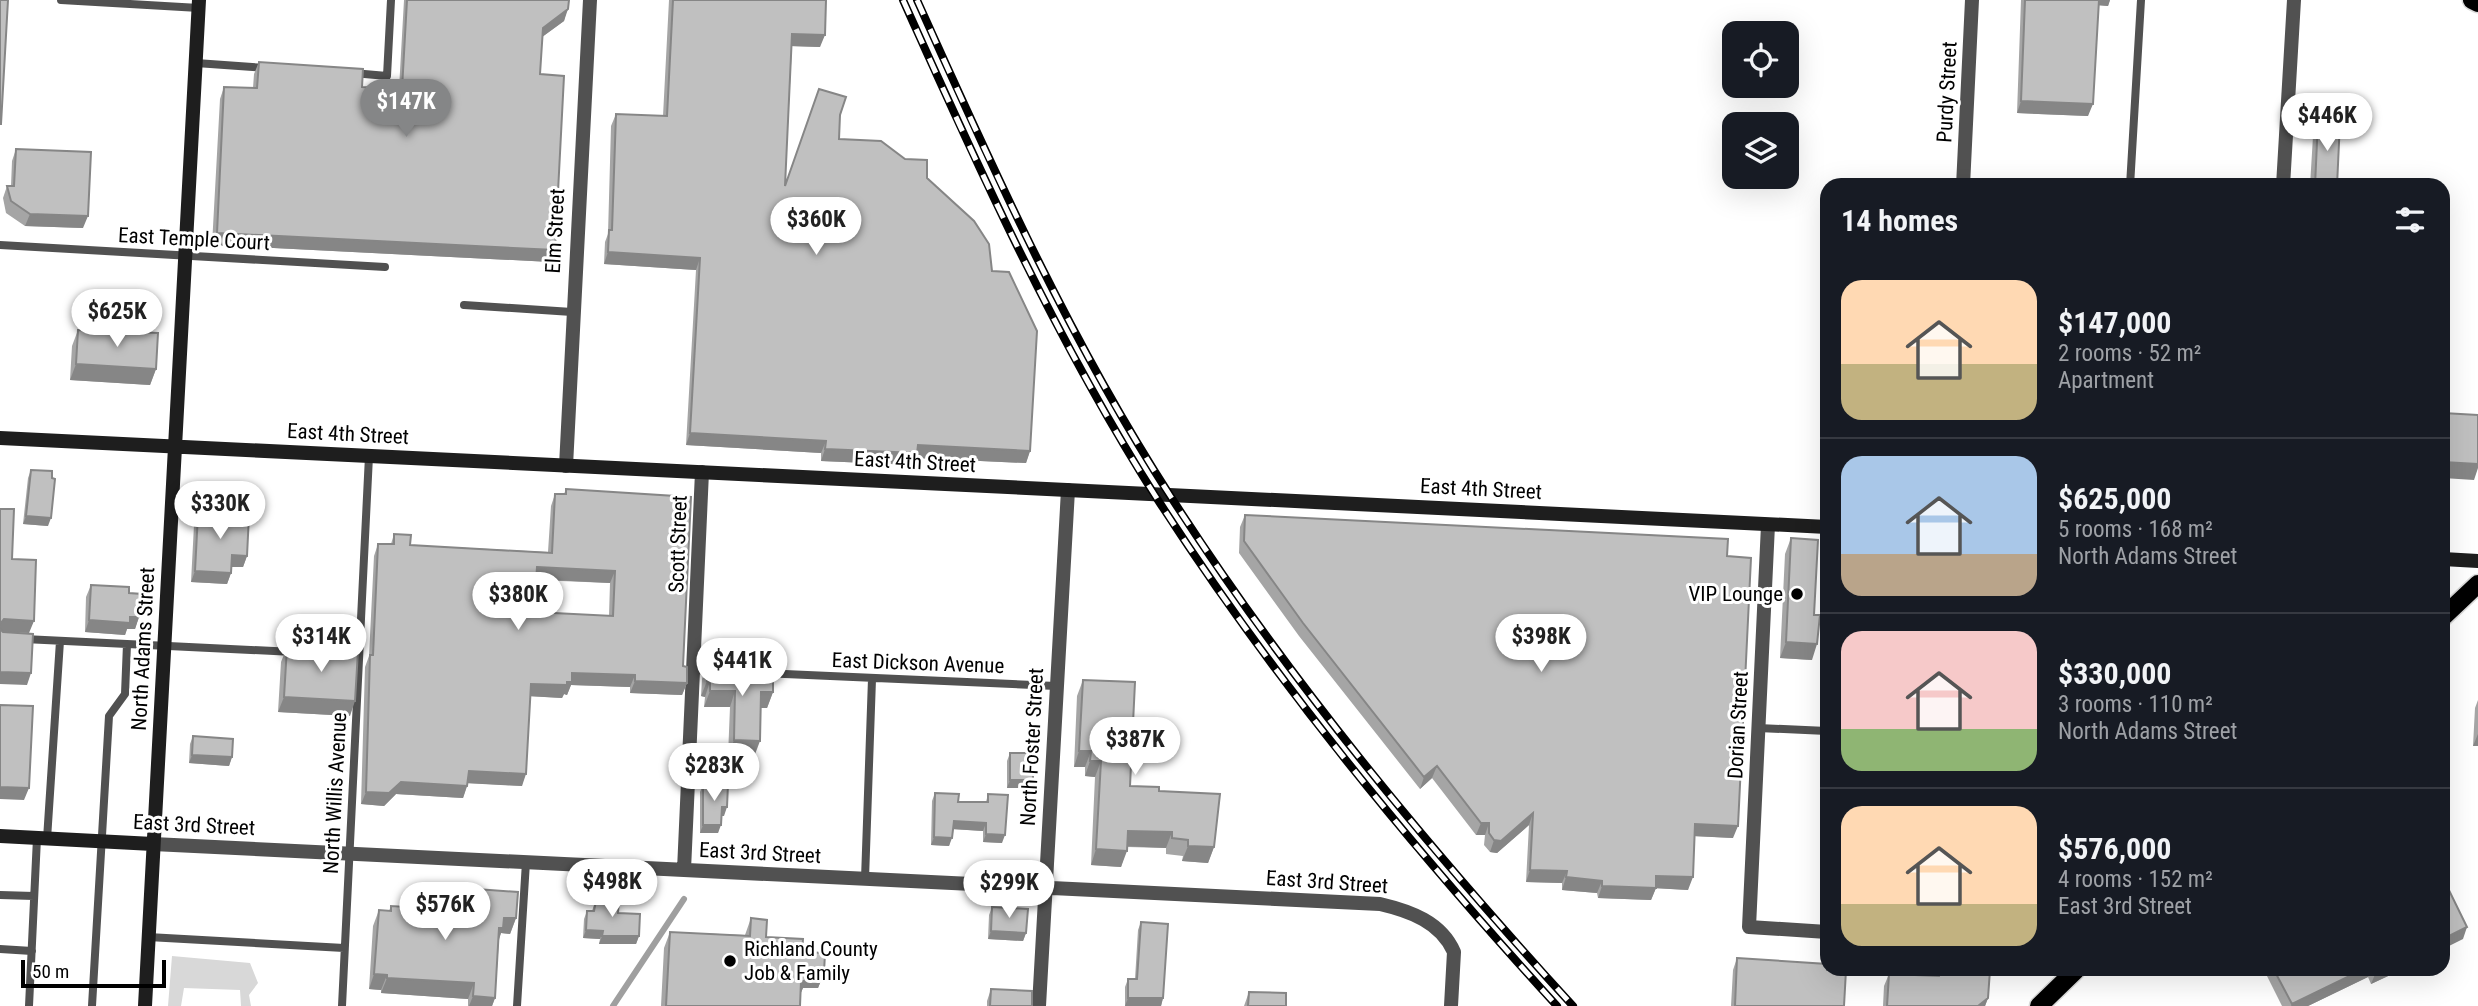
<!DOCTYPE html>
<meta charset="utf-8">
<style>
body{margin:0;font-family:"Roboto Condensed",sans-serif;background:#242831;color:#f1f3f6;height:100vh;display:flex;flex-direction:column;font-size:26px;white-space:nowrap}
*{box-sizing:border-box;margin:0}
p{font-size:23px;color:#9ea1a6}
.icon{flex:none;width:38px;height:38px;fill:none;stroke:currentColor;stroke-width:2;stroke-linecap:round;stroke-linejoin:round}
.map{position:relative;flex:1;overflow:hidden}
.side{position:absolute;left:1820px;top:178px;width:630px;height:798px;display:flex;flex-direction:column;background:#171b24;border-radius:21px;box-shadow:0 7px 28px #0002}
.side>*{flex:none}
.fabs{position:absolute;left:1722px;top:21px;display:grid;gap:14px}
.fabs a{display:grid;place-items:center;width:77px;height:77px;border-radius:14px;background:#171b24;box-shadow:0 7px 28px #0002;font-size:35px}
.scale{position:absolute;left:21px;bottom:18px;width:145px;box-sizing:border-box;padding-left:7px;border:4px solid #000;border-top:0;font-size:19px;line-height:24px;white-space:nowrap;color:#000;-webkit-text-stroke:5px #fff;paint-order:stroke}
.price{position:absolute;translate:-50% -60px;padding:0 16px;border-radius:24px;background:#fff;color:#222;font-size:23px;line-height:46px;filter:drop-shadow(0 2px 4px #0008)}
.price::after{content:'';position:absolute;left:50%;top:42px;width:21px;height:16px;margin-left:-10px;background:inherit;clip-path:polygon(0 0,100% 0,50% 100%)}
.price.current{background:#858687;color:#fff}
ul{padding:0;list-style:none}
li{display:flex;align-items:center;gap:21px;height:175px;padding:0 21px}
li+li{border-top:2px solid #363941}
li span{display:grid;place-items:center;flex:none;width:196px;height:140px;border-radius:21px;color:#555}
li>.icon{margin-inline-start:auto}
span .icon{width:84px;height:84px;fill:#fffc;stroke-width:1}
li b{font-size:30px}
h2{display:flex;justify-content:space-between;align-items:center;height:84px;padding:0 21px;font-size:30px}
.map>svg:first-child{display:block}
</style>
<div class="map">
<svg width="2478" height="1006" viewBox="0 0 2478 1006">
<rect width="100%" height="100%" fill="#fff"/>
<path fill="#d8d8d8" d="M172,956L250,963L258,983L249,995L251,1006H241L240,990L184,988L181,1006H168Z"/>
<g fill="none" stroke-linecap="round" stroke-linejoin="round">
<path stroke="#9f9f9f" stroke-width="6" d="M613,1006L684,899"/>
<defs>
<path id="primary" d="M2472,0L2478,3
M2443,617L2478,584
M2039,1006L2076,970"/>
</defs>
<use href="#primary" stroke="#dbdbdb" stroke-width="21"/>
<path stroke="#515151" stroke-width="8" d="M61,0L199,8
M196,63L266,68
M353,73L387,76L391,0
M2130,186L2141,0
M0,245L385,267
M464,305L572,312
M24,639L294,652
M694,670L1056,686
M1758,728L1827,731
M47,839L60,641
M865,879L872,679
M0,895L34,896
M148,937L344,948
M0,949L32,951
M29,1006L37,838
M92,1006L109,716L125,694L127,644
M342,1006L369,456
M517,1006L526,862"/>
<path stroke="#515151" stroke-width="14" d="M1963,186L1972,0
M2283,186L2294,0
M566,466L590,0
M1768,525L1749,927L1827,932
M153,844L1380,904C1410,911 1441,922 1454,952L1451,1006
M684,870L702,472
M1039,1006L1068,490"/>
<path stroke="#1e1e1e" stroke-width="14" d="M0,438L1827,527
M2443,559L2478,561
M0,836L153,844
M145,1006L199,0"/>
<use href="#primary" stroke="#000" stroke-width="18"/>
<defs>
<path id="rail" d="M903,0C979,169 1056,340 1156,497C1273,679 1411,846 1557,1006
M917,0C993,169 1070,341 1171,497C1288,679 1427,846 1573,1006"/>
</defs>
<use href="#rail" stroke="#000" stroke-width="8"/>
<use href="#rail" stroke="#fff" stroke-width="5" stroke-dasharray="16" stroke-linecap="butt"/>
</g>
<path fill="#a5a5a5" fill-rule="evenodd" d="M404,0H569L564,21L542,37L540,74L551,262L212,245L220,99L224,87L253,88L254,74L259,62L362,87L399,89Z
M669,0H826L820,47L792,46L785,185L840,115L839,139L927,178L992,271L1030,451L1026,463L916,458L913,465L821,461V453L686,445L696,270L604,264L605,242L608,234L611,126L616,114L663,116Z
M2021,0H2110L2108,6L2098,5L2088,116L2017,113Z
M2318,120L2337,186H2310L2313,136Z
M16,149L83,228L25,226L6,213L3,198L7,186H11L12,161Z
M78,330L156,369L150,385L70,380L72,346Z
M31,470L48,526L23,524L28,478Z
M566,489L683,666L687,683L682,695L630,693V687L571,685L567,695L564,694L562,698L530,696L522,786L468,783L463,798L396,794L384,806L361,804L365,667L369,656L374,556L378,544H391L394,534L410,545L548,552L551,506L555,494H564ZM536,580L610,583L609,616L534,612Z
M198,514L247,556L243,567H231V573L227,584L191,582L194,525Z
M1245,515L1727,556L1733,838L1695,836L1688,890L1656,888L1651,900L1598,898L1597,893L1562,890V883L1526,882L1529,825L1497,853L1490,852L1484,845L1485,835H1476L1432,778L1420,789L1299,636L1239,553L1240,527Z
M1791,538L1812,660L1780,658L1785,554Z
M91,585L129,593L139,617L135,629H127L125,635L85,632L86,597Z
M287,647L350,716L278,712L281,662Z
M708,664L735,677L773,692L767,708H761L754,757L728,756L730,707H704L705,697L701,696L702,679Z
M1083,680L1130,786L1159,791L1214,847L1208,863L1182,861L1183,856L1166,854V848L1127,847L1121,867L1091,865L1095,777L1085,776V767H1074L1077,696Z
M2478,700V746H2473L2475,708Z
M193,736L232,757L229,766L189,763L190,744Z
M1010,753L1033,780L1030,788H1007V761Z
M703,784L724,816H721L718,833H700V792Z
M935,793L958,802H986L988,794L1002,843L983,842V831L953,829L949,846L931,845L932,801Z
M476,889L516,918L510,934L501,933L499,940L495,998L492,1006H468V999L381,993V990L369,989L373,926L379,910L389,911L391,906L470,911V904Z
M597,896L618,913L639,936L636,944H599L600,939L583,938L584,919L587,911H592Z
M992,907L1026,933L1023,941L988,939L989,915Z
M751,918L766,937L802,952L824,973L818,988H803L800,994V1006H661L664,948L670,932L745,935Z
M1141,922L1163,998L1161,1006H1125V987L1128,979H1135L1138,930Z
M1737,958L1844,1006H1731L1733,970Z
M1936,970H1990L1988,998L1985,1006H1883L1884,986L1889,974L1936,976Z
M2264,970H2401L2371,984L2368,977L2308,1006H2282Z
M991,989L1032,1006H987V1001Z
M1249,992L1286,1006H1244Z"/>
<path fill="#868686" d="M2096,0H2110L2108,6L2095,5Z
M568,9L564,21L538,40L543,28Z
M792,34L825,35L820,47L788,46Z
M2021,101L2093,104L2088,116L2017,113Z
M30,214L88,216L83,228L25,226Z
M217,233L555,250L551,262L212,245Z
M608,252L700,258L696,270L604,264Z
M76,364L156,369L150,385L70,380Z
M690,433L826,441L821,453L686,445Z
M918,445L1030,451L1026,463L916,458L913,465L821,461L825,449Z
M2443,462L2478,464V468L2474,480L2443,478Z
M26,516L51,518L48,526L23,524Z
M232,555L247,556L243,567H228Z
M537,567L615,571L610,583L532,579Z
M195,571L231,573L227,584L191,582Z
M130,617H139L135,629H127L125,635L85,632L89,620Z
M4,619L34,621L29,633L0,632V624Z
M1786,642L1817,644L1812,660L1780,658Z
M0,672L31,673L27,685L0,684Z
M572,673L635,675L630,687L571,685L567,695L564,694L562,698L526,696L531,684Z
M635,681L687,683L682,695L630,693Z
M707,681H710L705,697L701,696Z
M710,691H735L730,707H704Z
M761,692H773L767,708H756Z
M284,697L355,701L350,716L278,712Z
M2478,734V746H2473Z
M734,740L760,741L754,757L728,756Z
M1079,751H1091L1085,767H1074Z
M192,755L232,757L229,766L189,763Z
M1090,761H1101L1095,777L1085,776Z
M1437,766L1432,778L1420,789L1424,777Z
M469,771L526,774L522,786L464,783Z
M1010,780H1033L1030,788H1007Z
M401,782L467,786L463,798L396,794L384,806L361,804L366,792Z
M0,787L29,788L24,800L0,799Z
M722,807H727L724,816H719Z
M1533,813L1529,825L1497,853L1490,852L1494,840Z
M954,821L986,823L983,831L951,829Z
M1481,823H1489L1485,835H1476Z
M1695,824L1738,826L1733,838L1691,836Z
M703,825H721L718,833H700Z
M1128,831L1172,832L1166,848L1122,846Z
M986,834L1005,835L1002,843L983,842Z
M934,837L952,838L949,846L931,845Z
M1188,846L1214,847L1208,863L1182,861Z
M1096,849L1127,851L1121,867L1091,865Z
M1530,870L1567,871L1562,883L1526,882Z
M1656,876L1693,877L1688,890L1652,888Z
M1566,877L1602,881L1597,893L1562,890Z
M1602,886L1656,888L1651,900L1598,898Z
M504,918H516L510,934L501,933L497,944L494,943Z
M2467,927L2463,939L2443,949V939Z
M586,930L603,931L600,939L583,938Z
M991,931L1026,933L1023,941L988,939Z
M602,936H639L636,944H599Z
M2362,970H2370L2368,977L2308,1006H2291L2292,1004Z
M2381,970H2401L2371,984L2376,972Z
M805,972L824,973L818,988H803L799,997L801,981Z
M374,974L387,975L381,990L369,989Z
M387,978L474,983L468,999L381,993Z
M473,996L495,998L492,1006H469Z
M1128,998H1163L1161,1006H1125Z
M1988,998L1985,1006H1978Z"/>
<path fill="#c0c0c0" stroke="#868686" stroke-width="2" fill-rule="evenodd" d="M0,0H8L1,124H0Z
M407,0H569L568,9L543,28L540,74L564,76L555,250L217,233L224,87L257,88L259,62L363,69L362,87L402,89Z
M673,0H826L825,35L792,34L785,186L819,89L846,97L840,115L839,139L881,141L905,159L927,160V178L974,221L989,244L992,271L1009,272L1037,331L1030,451L918,445L917,453L825,449L826,441L690,433L700,258L608,252L609,230H612L616,114L667,116Z
M2025,0H2099L2093,104L2021,101Z
M2318,120L2340,121L2337,186H2315Z
M16,149L91,152L88,216L30,214L11,201L7,186H14Z
M78,330L158,333L156,369L76,364Z
M2443,413L2478,415V464L2443,462Z
M31,470L52,471V478L55,479L51,518L26,516Z
M566,489L691,497L683,666L687,667V683L635,681V675L572,673V682H567V685L531,684L526,774L469,771L467,786L401,782L389,793L366,792L370,655H373L378,544H394V534L411,535L410,545L552,553L555,494H566ZM537,567L615,571L613,616L534,612Z
M0,509H14L12,559L36,560L34,621L4,619L0,624Z
M198,514L249,515L247,556L232,555L231,573L195,571Z
M1245,515L1728,539L1727,556L1751,558L1738,826L1695,824L1693,877L1656,876V888L1602,886V881L1566,877L1567,871L1530,870L1533,813L1501,841L1494,840L1489,833V823H1481L1437,766L1424,777L1303,623L1244,541Z
M1791,538L1818,540L1814,615H1820L1817,644L1786,642Z
M91,585L129,587V593L142,594L139,617H130V623L89,620Z
M0,629L3,632L33,634L31,673L0,672Z
M287,647L358,651L355,701L284,697Z
M708,664H736L735,677L773,678V692H761L760,741L734,740L735,691H710V681H707Z
M1083,680L1135,682L1130,786L1159,787V791L1220,794L1214,847L1188,846V840L1172,838V832L1128,831L1127,851L1096,849L1101,761H1090L1091,751H1079Z
M0,705L33,706L29,788L0,787Z
M193,736L233,739L232,757L192,755Z
M1010,753H1033V780H1010Z
M703,784H728L727,807H722L721,825H703Z
M935,793L959,794L958,802H988V794L1008,795L1005,835L986,834V823L954,821L952,838L934,837Z
M2443,878L2467,927L2443,939Z
M476,889L518,892L516,918H504L503,928H499L495,998L473,996L474,983L387,978V975L374,974L379,910L391,911V906L474,911Z
M597,896L616,897L619,899L618,913L640,914L639,936H602L603,931L586,930L587,911H594Z
M992,907L1028,909L1026,933L991,931Z
M751,918L767,920L766,937L803,939L802,952L825,953L824,973L805,972V981H801L800,1006H666L670,932L750,936Z
M1141,922L1168,924L1163,998H1128V979H1137Z
M1737,958L1827,964V970H1846L1844,1006H1735Z
M1940,970H1990L1988,998L1978,1006H1887L1889,974L1939,976Z
M2274,970H2362L2292,1004Z
M991,989L1032,991V1006H990Z
M1249,992L1286,993V1006H1248Z"/>
<g fill="#000" stroke="#fff" stroke-width="2.5">
<circle cx="1797" cy="594" r="7"/>
<circle cx="730" cy="961" r="7"/>
</g>
<g text-anchor="middle" dominant-baseline="central" stroke-width="6" stroke-linejoin="round" paint-order="stroke">
<g font-size="21" fill="#000" stroke="#fff">
<text transform="translate(1947 92) rotate(-87)">Purdy Street</text>
<text transform="translate(555 231) rotate(-87)">Elm Street</text>
<text transform="translate(194 239) rotate(3)">East Temple Court</text>
<text transform="translate(348 434) rotate(3)">East 4th Street</text>
<text transform="translate(915 462) rotate(3)">East 4th Street</text>
<text transform="translate(1481 489) rotate(3)">East 4th Street</text>
<text transform="translate(678 544) rotate(-88)">Scott Street</text>
<text transform="translate(143 649) rotate(-87)">North Adams Street</text>
<text transform="translate(918 663) rotate(2)">East Dickson Avenue</text>
<text transform="translate(1738 725) rotate(-87)">Dorian Street</text>
<text transform="translate(1032 747) rotate(-87)">North Foster Street</text>
<text transform="translate(335 793) rotate(-87)">North Willis Avenue</text>
<text transform="translate(194 825) rotate(3)">East 3rd Street</text>
<text transform="translate(760 853) rotate(3)">East 3rd Street</text>
<text transform="translate(1327 882) rotate(4)">East 3rd Street</text>
</g>
<g font-size="21" fill="#000" stroke="#fff" text-anchor="end">
<text x="1783" y="594">VIP Lounge</text>
<text x="744" y="949" text-anchor="start">Richland County<tspan x="744" dy="24">Job &amp; Family</tspan></text>
</g>
</g>
</svg>
<div class="fabs">
<a><svg class="icon" aria-label="locate" viewBox="0 0 24 24"><circle cx="12" cy="12" r="6"/><path d="M12 2v4M12 18v4M2 12h4M18 12h4"/></svg></a>
<a><svg class="icon" aria-label="layers" viewBox="0 0 24 24"><path d="M12 4l9 5-9 5-9-5zM3 14l9 5 9-5"/></svg></a>
</div>
<div class="scale">50 m</div>
<b class="price current" style="left:406px;top:139px">$147K</b>
<b class="price" style="left:2327px;top:153px">$446K</b>
<b class="price" style="left:816px;top:257px">$360K</b>
<b class="price" style="left:117px;top:349px">$625K</b>
<b class="price" style="left:220px;top:541px">$330K</b>
<b class="price" style="left:518px;top:632px">$380K</b>
<b class="price" style="left:321px;top:674px">$314K</b>
<b class="price" style="left:1541px;top:674px">$398K</b>
<b class="price" style="left:742px;top:698px">$441K</b>
<b class="price" style="left:1135px;top:777px">$387K</b>
<b class="price" style="left:714px;top:803px">$283K</b>
<b class="price" style="left:612px;top:919px">$498K</b>
<b class="price" style="left:1009px;top:920px">$299K</b>
<b class="price" style="left:445px;top:942px">$576K</b>
<section class="side">
<h2>14 homes<svg class="icon" aria-label="filters" viewBox="0 0 24 24"><path d="M4 7h16M4 17h16"/><circle cx="9" cy="7" r="2"/><circle cx="15" cy="17" r="2"/></svg></h2>
<ul>
<li><span style="background:linear-gradient(#ffd9b3 60%,#c2b280 0)"><svg class="icon" aria-label="home" viewBox="0 0 24 24"><path d="M3 11l9-7 9 7M6 9v11h12V9"/></svg></span><div><b>$147,000</b><p>2 rooms · 52 m²</p><p>Apartment</p></div></li>
<li><span style="background:linear-gradient(#a9c7e8 70%,#b9a48a 0)"><svg class="icon" aria-label="home" viewBox="0 0 24 24"><path d="M3 11l9-7 9 7M6 9v11h12V9"/></svg></span><div><b>$625,000</b><p>5 rooms · 168 m²</p><p>North Adams Street</p></div></li>
<li><span style="background:linear-gradient(#f6c9c9 70%,#8fb573 0)"><svg class="icon" aria-label="home" viewBox="0 0 24 24"><path d="M3 11l9-7 9 7M6 9v11h12V9"/></svg></span><div><b>$330,000</b><p>3 rooms · 110 m²</p><p>North Adams Street</p></div></li>
<li><span style="background:linear-gradient(#ffd9b3 70%,#c2b280 0)"><svg class="icon" aria-label="home" viewBox="0 0 24 24"><path d="M3 11l9-7 9 7M6 9v11h12V9"/></svg></span><div><b>$576,000</b><p>4 rooms · 152 m²</p><p>East 3rd Street</p></div></li>
</ul>
</section>
</div>
